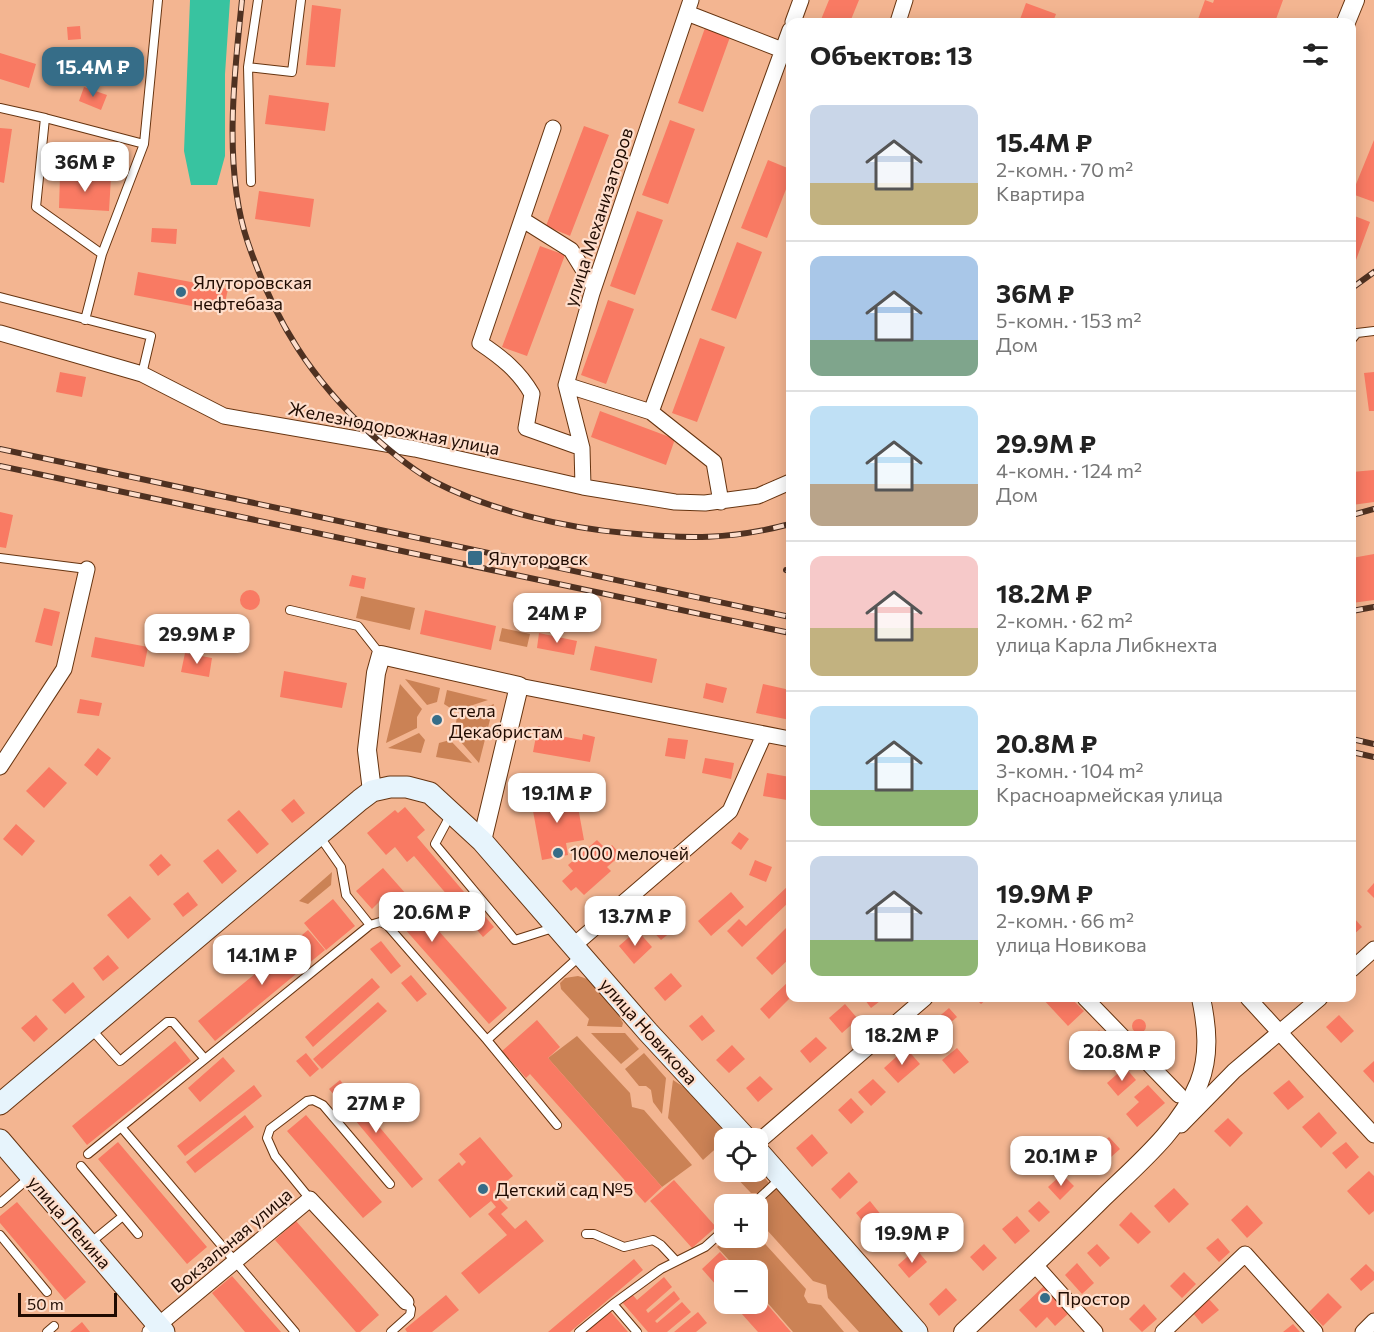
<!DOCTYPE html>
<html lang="ru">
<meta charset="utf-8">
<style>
body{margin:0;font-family:Commissioner,sans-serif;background:#f6f6f6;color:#222;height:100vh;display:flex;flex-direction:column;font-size:22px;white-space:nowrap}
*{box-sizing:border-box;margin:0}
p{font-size:20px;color:#767676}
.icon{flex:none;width:33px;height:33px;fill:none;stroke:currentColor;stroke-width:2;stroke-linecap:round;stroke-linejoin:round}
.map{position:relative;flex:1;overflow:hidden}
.panel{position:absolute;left:786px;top:18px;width:570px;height:984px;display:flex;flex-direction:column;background:#fff;border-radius:12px;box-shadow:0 3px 15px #0003}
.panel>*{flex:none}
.buttons{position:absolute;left:714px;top:1128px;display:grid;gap:12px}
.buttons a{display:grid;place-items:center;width:54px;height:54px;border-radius:12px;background:#fff;box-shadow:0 3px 15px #0003;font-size:30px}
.scale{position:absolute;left:18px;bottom:15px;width:99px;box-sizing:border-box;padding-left:6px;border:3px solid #200b01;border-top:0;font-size:16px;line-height:21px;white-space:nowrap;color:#200b01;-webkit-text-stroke:4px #fedecc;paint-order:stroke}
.price{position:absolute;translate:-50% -51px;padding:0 14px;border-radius:12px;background:#fff;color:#222;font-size:20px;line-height:39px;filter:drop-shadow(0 2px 3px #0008)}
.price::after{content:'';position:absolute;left:50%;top:36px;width:18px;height:14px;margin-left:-9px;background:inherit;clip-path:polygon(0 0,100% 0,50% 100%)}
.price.selected{background:#366d88;color:#fff}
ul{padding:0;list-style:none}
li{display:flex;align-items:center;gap:18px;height:150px;padding:0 24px}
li+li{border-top:2px solid #e0e0e0}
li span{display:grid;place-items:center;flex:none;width:168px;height:120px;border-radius:12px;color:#555}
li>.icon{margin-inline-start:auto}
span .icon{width:72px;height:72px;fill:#fffc;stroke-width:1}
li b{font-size:26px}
h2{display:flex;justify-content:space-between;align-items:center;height:72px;padding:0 24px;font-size:26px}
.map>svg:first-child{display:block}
</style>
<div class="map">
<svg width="1374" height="1332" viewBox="0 0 1374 1332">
<rect width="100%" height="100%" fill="#f3b591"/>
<path fill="#cb8255" d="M361,596L415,608L410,630L356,618Z
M502,628L530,634L527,647L499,641Z
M405,679L440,688L437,702L427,705Z
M400,684L422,709L417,717V728L386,743Z
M447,690L488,700L455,711L444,704Z
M494,704L479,763L454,734L457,717Z
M419,733L425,740L421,753L388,748Z
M450,740L472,763L436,757L439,743Z
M332,872L331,885L308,904L299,901Z
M578,976C604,982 611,1003 623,1023L622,1027L587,1026L589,1019L561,989L560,983L565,978Z
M591,1033H625L639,1049L621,1064Z
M577,1036L630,1093L632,1107L644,1110L692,1165L662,1187L548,1058Z
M644,1053L666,1078L662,1114L653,1102L651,1090L646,1086H639L625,1069Z
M673,1080L699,1097L731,1135L703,1160L668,1118Z
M758,1170L769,1183L760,1193H751L731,1172Z
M779,1186L908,1332H859L828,1298L826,1285L813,1281L758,1220V1207Z
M758,1236L806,1289L804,1296L808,1303L821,1305L844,1332H793L758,1292V1270H738L717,1247L726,1238Z"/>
<path fill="#38c3a0" d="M190,0H230L225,74V156L217,185H191L184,151Z"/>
<path fill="#f97a63" d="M829,0H859L850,22H820Z
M1205,0L1213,3L1214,0H1283L1275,22H1197Z
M1026,3L1056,14L1053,22H1019Z
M312,5L341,9L335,67L306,65Z
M80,26L81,39L68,40L67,27Z
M705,28L730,37L703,112L678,103Z
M0,53L36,64L29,88L0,79Z
M84,87L107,95L101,110L79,101Z
M269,95L329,103L325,131L265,124Z
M670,120L695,129L668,204L642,195Z
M584,126L609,135L570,236L546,226Z
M0,128L12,129L4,183L0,182Z
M1374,140V202L1352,194Z
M768,160L790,169V179L767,238L741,228Z
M60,175L111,177L109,211L59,208Z
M259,191L314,199L310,227L255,219Z
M637,211L663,220L635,295L610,286Z
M1352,215L1370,222L1352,271Z
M152,228L177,229L176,244L151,242Z
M737,242L762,252L736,319L711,310Z
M540,246L565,255L527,356L502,347Z
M138,272L228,289L223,312L134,295Z
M608,300L634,309L606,384L581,375Z
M700,338L725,347L697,422L672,413Z
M60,372L86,377L82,397L56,392Z
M1374,372V411H1369L1364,373Z
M600,411L675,439L666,465L591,437Z
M1374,470V502L1352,505V472Z
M0,512L13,515L6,548L0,547Z
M1374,554V600L1352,603V558Z
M352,575L366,578L364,589L349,586Z
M240 600a10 10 0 1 1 20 0a10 10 0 1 1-20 0Z
M44,608L60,612L52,646L35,642Z
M425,610L496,626L491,650L420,634Z
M539,633L577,641L574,655L537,648Z
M95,637L148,647L144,667L91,657Z
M595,646L657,659L652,683L590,670Z
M185,653L212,658L209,677L181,672Z
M284,671L347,683L342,708L280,697Z
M706,683L727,688L723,703L703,698Z
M763,684L790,690V720L756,713Z
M80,699L102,703L99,716L77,713Z
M538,726L550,728L549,734L582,740L583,734L595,737L590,762L533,752Z
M668,738L688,740L685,759L665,756Z
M98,748L111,758L97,776L84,765Z
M705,758L734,763L731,779L702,773Z
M49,767L67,783L44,808L26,791Z
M767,773L790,777L787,800L763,796Z
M575,791L584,840L566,843L568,855L542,860L531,800Z
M294,799L305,813L292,823L281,810Z
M405,807L425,830L417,837L494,927L483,937L414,856L407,862L395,847L386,855L367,833L395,810L398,813Z
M239,810L269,844L257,854L227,820Z
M16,824L35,841L22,856L3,839Z
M739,832L749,839L741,850L731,843Z
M597,840L607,850L612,845L621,855L607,867L611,871L584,895L576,887L571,891L562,881L573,871L568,865Z
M218,849L237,871L222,884L203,861Z
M161,854L171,865L158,876L149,865Z
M755,860L772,867L766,882L749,875Z
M383,868L507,1008L489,1024L380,901L372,909L356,891Z
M1374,883V898L1367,891Z
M790,884V901L742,947L727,931L739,919L746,926Z
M188,892L198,905L183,917L173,904Z
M731,892L744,907L711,936L698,921Z
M130,896L151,919L128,939L107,915Z
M333,899L355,926L326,950L304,923Z
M661,909L677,927L661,940L645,923Z
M1354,918L1362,927L1352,936V920Z
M790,924V958L772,975L756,958Z
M308,930L325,950L215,1041L198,1021Z
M637,930L652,947L634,964L619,946Z
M381,941L401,966L391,974L370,949Z
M108,955L119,968L103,981L93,968Z
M671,973L682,986L665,1001L654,988Z
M411,975L427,994L417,1002L401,983Z
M372,978L380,987L313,1047L305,1037Z
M790,980V998L769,1019L760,1009Z
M73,982L85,997L65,1014L52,1000Z
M867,998H884L871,1008L865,1000Z
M975,998H988L981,1004Z
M1042,998H1071L1084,1011L1068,1026Z
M378,1002L387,1011L322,1069L313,1059Z
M845,1004L858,1019L842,1033L829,1018Z
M949,1008L957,1017L943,1029L935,1020Z
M36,1015L48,1029L34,1042L21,1028Z
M702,1015L715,1031L702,1041L689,1026Z
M1339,1015L1354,1031L1341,1043L1326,1027Z
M1132 1026a7 7 0 1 1 14 0a7 7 0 1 1-14 0Z
M537,1020L560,1047L548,1058L662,1187L645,1203L530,1074L526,1078L502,1051Z
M1099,1030L1121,1054L1107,1066L1085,1042Z
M816,1037L827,1048L810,1063L800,1051Z
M175,1041L191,1061L87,1145L72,1126Z
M732,1045L745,1059L729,1073L716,1060Z
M906,1048L920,1064L898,1083L884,1068Z
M957,1048L969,1062L954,1074L942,1060Z
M306,1053L319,1069L310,1077L296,1061Z
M223,1057L235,1071L200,1102L188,1088Z
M1374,1061V1083L1363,1071Z
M1125,1067L1136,1080L1118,1096L1107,1083Z
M760,1076L773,1089L758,1102L746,1088Z
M873,1079L886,1092L871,1106L858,1092Z
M340,1080L423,1179L412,1188L329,1089Z
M1289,1080L1304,1097L1288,1110L1273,1093Z
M254,1085L262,1096L185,1156L177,1146Z
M1148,1085L1165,1103L1137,1127L1126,1114L1139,1102L1134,1097Z
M851,1098L864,1112L851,1124L838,1110Z
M1319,1112L1337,1133L1321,1148L1302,1127Z
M245,1115L254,1127L195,1173L186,1162Z
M306,1115L382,1202L363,1218L287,1131Z
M1228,1118L1243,1133L1230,1147L1214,1131Z
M812,1134L828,1153L812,1167L796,1148Z
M480,1137L513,1176L493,1192L508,1208L501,1214L515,1229L526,1220L544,1241L479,1294L461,1273L507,1235L488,1214L496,1207L491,1201L470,1218L438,1180L459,1162L462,1166L466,1162L459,1154Z
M1109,1137L1120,1149L1101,1166L1090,1154Z
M118,1142L207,1247L187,1264L98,1159Z
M1346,1142L1359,1157L1346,1169L1332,1153Z
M1369,1171L1374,1176V1211L1369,1215L1347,1191Z
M849,1172L858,1182L840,1199L831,1189Z
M1062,1174L1074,1186L1060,1200L1048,1187Z
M674,1180L716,1227L692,1248L650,1201Z
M1174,1188L1189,1204L1169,1223L1154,1206Z
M870,1201L882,1216L868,1228L856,1213Z
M1039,1201L1050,1212L1039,1222L1028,1211Z
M17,1202L86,1282L65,1300L0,1223V1216Z
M1247,1205L1263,1223L1247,1238L1231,1220Z
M1131,1212L1151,1232L1138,1244L1119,1225Z
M1017,1216L1030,1231L1015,1244L1002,1229Z
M296,1221L379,1315L360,1332H356L275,1240Z
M1218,1238L1230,1252L1219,1262L1206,1248Z
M984,1244L997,1258L983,1271L970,1257Z
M1097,1244L1110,1258L1100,1267L1087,1253Z
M916,1249L927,1262L909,1278L898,1265Z
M720,1252L736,1270H724V1294L702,1269Z
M634,1259L643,1270L570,1332H548Z
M1077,1263L1094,1283L1082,1294L1065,1275Z
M1366,1264L1374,1272V1280L1361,1291L1350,1279Z
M1184,1272L1196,1284L1182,1298L1170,1286Z
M232,1276L281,1332H245L212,1293Z
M664,1277L672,1287L646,1310L648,1313L674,1291L680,1299L655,1321L657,1323L682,1302L691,1312L667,1332H648L622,1302L632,1294L637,1300Z
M1045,1285L1070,1312L1055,1326L1047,1317L1036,1328L1019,1310Z
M946,1288L957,1300L939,1316L929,1304Z
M1328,1293L1342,1307L1323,1326L1309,1312Z
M758,1294L791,1332H758L733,1304H758Z
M446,1295L459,1310L432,1332H407L405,1329Z
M1208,1298L1219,1310L1202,1324L1192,1312Z
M1144,1304L1157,1319L1142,1332L1129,1319Z
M610,1311L628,1332H585Z
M698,1312L707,1323L696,1332H674Z
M82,1322L90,1332H70Z
M1293,1324L1300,1332H1283Z"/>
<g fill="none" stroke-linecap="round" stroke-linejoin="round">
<defs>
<path id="service" d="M248,67L292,72L301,0
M0,108L45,118L36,207L102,254L85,320
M45,118L144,144
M251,182L248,67L258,0
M102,254L144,144L158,0
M0,297L151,336L142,374
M1352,339L1357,333L1374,331
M0,558L87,569
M290,610L358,626L380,654
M451,814L435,844L515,940L553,928
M320,837L341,867L346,895L370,925L380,922L387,925L487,1040L580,956
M91,1029L120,1061L167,1022H173L205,1059
M487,1040L557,1125
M121,1127L295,1332
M88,1154L370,925
M81,1166L123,1216L90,1243
M310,1199L275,1156L267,1138L270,1129L307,1101L313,1100L323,1105L390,1184
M0,1203L30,1177
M753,1204L780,1179
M123,1216L138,1234
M586,1234H594L624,1247L653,1240L661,1245L676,1261
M0,1235L47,1292
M47,1332L54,1326
M391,1332L410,1315L411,1309L406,1302
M579,1332L613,1304
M637,1332L613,1304L661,1269L705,1247L724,1230"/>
<path id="minor" d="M687,13L790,53
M793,22L801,0
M898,22L905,0
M553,128L480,343C501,357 519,371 532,394L526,428L582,448
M523,220L571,250L594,287
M0,333L142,374L224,416L415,449L583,487L675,502L705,503L758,496L790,482
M566,385L651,412
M583,487L582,448L566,385L592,293L691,0
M721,502L714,462L651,412L790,30
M519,686L790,739
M0,767L64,669L87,569
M573,946L730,811L764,735
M1352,969L1374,949
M1085,998L1179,1095
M1248,998L1374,1135
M1181,1125L1234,1071L1320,998
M758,1142L925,998
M1035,1265L1095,1332
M150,1332L310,1199L406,1302
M1163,1332L1245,1254L1315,1332
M1363,1332L1374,1321"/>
<path id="tertiary" d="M1346,22L1355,0
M372,791L367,750L376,673L381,655L519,686L482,841
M963,1332C1010,1288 1058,1243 1104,1197C1138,1164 1181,1128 1199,1083C1210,1055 1207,1026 1201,998"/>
<path id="secondary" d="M0,1104L360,800L372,791L390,787H407L430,793L482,841L648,1032L746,1138
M0,1140L164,1332
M758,1151L917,1332"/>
</defs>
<use href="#service" stroke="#663410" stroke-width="10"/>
<use href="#minor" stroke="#663410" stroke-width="17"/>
<use href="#tertiary" stroke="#663410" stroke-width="20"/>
<use href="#secondary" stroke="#663410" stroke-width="23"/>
<use href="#service" stroke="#fff" stroke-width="8"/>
<use href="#minor" stroke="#fff" stroke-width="15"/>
<use href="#tertiary" stroke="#fff" stroke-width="18"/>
<use href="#secondary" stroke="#e7f4fc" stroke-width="21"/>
<defs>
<path id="rail" d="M242,0C234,75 223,171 248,243C275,322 311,379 372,435C391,452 412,470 435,482C489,510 565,528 626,533C687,539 730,540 790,524
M1352,288L1374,272
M0,449L790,617
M0,466L790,633
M1352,515L1374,509
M786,570L790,571
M1352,611L1374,607
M1352,739L1374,744
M1352,752L1374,757"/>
</defs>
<use href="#rail" stroke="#4f3121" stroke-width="6"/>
<use href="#rail" stroke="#fedecc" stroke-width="4" stroke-dasharray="11" stroke-linecap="butt"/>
</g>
<g fill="#366d88" stroke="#fedecc" stroke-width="2">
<circle cx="181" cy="292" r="6"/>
<rect x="467" y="550" width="16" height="16" rx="3"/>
<circle cx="437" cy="720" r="6"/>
<circle cx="558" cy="853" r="6"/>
<circle cx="483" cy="1189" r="6"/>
<circle cx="1045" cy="1298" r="6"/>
</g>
<g text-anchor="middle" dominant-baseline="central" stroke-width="4.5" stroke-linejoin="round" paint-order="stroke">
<g font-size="18" fill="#200b01" stroke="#fedecc">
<text transform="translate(598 217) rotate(-72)">улица Механизаторов</text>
<text transform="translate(394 428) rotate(11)">Железнодорожная улица</text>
<text transform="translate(649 1031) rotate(48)">улица Новикова</text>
<text transform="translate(70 1222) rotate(49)">улица Ленина</text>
<text transform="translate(231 1240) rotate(-40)">Вокзальная улица</text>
</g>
<g font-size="18" fill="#200b01" stroke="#fedecc" text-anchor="start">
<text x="193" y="282">Ялуторовская<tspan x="193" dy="21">нефтебаза</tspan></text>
<text x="488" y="558">Ялуторовск</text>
<text x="449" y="710">стела<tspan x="449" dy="21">Декабристам</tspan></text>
<text x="570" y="853">1000 мелочей</text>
<text x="495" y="1189">Детский сад №5</text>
<text x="1057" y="1298">Простор</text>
</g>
</g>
</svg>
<div class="buttons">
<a><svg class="icon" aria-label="locate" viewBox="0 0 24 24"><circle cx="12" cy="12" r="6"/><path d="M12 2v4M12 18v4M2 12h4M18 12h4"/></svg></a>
<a>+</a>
<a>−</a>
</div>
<div class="scale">50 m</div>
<b class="price selected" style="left:93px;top:98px">15.4M ₽</b>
<b class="price" style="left:85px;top:193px">36M ₽</b>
<b class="price" style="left:557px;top:644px">24M ₽</b>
<b class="price" style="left:197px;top:665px">29.9M ₽</b>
<b class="price" style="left:557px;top:824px">19.1M ₽</b>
<b class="price" style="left:432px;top:943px">20.6M ₽</b>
<b class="price" style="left:635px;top:947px">13.7M ₽</b>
<b class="price" style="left:262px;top:986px">14.1M ₽</b>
<b class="price" style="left:902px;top:1066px">18.2M ₽</b>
<b class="price" style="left:1122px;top:1082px">20.8M ₽</b>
<b class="price" style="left:376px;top:1134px">27M ₽</b>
<b class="price" style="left:1061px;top:1187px">20.1M ₽</b>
<b class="price" style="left:912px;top:1264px">19.9M ₽</b>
<section class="panel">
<h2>Объектов: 13<svg class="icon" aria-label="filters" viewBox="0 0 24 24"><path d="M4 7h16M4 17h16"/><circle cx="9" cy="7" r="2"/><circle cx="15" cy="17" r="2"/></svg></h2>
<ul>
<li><span style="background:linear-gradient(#c9d6e8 65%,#c2b280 0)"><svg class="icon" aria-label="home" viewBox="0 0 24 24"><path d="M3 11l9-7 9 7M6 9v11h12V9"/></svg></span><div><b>15.4M ₽</b><p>2-комн. · 70 m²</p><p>Квартира</p></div></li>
<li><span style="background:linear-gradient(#a9c7e8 70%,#7fa58c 0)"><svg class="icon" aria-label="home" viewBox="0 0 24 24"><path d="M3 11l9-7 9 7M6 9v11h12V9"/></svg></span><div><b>36M ₽</b><p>5-комн. · 153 m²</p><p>Дом</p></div></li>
<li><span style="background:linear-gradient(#bfe0f5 65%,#b9a48a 0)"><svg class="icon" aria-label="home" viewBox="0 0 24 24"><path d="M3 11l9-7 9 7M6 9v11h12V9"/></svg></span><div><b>29.9M ₽</b><p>4-комн. · 124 m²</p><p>Дом</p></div></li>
<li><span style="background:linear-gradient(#f6c9c9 60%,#c2b280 0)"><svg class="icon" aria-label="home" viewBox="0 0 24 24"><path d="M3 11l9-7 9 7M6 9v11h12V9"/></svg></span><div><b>18.2M ₽</b><p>2-комн. · 62 m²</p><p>улица Карла Либкнехта</p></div></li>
<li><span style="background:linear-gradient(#bfe0f5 70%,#8fb573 0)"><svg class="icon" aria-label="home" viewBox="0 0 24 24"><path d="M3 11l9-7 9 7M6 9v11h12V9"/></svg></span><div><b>20.8M ₽</b><p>3-комн. · 104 m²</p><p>Красноармейская улица</p></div></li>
<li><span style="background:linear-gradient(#c9d6e8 70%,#8fb573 0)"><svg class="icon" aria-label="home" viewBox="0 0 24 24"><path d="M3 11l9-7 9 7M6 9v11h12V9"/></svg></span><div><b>19.9M ₽</b><p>2-комн. · 66 m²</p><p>улица Новикова</p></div></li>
</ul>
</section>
</div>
